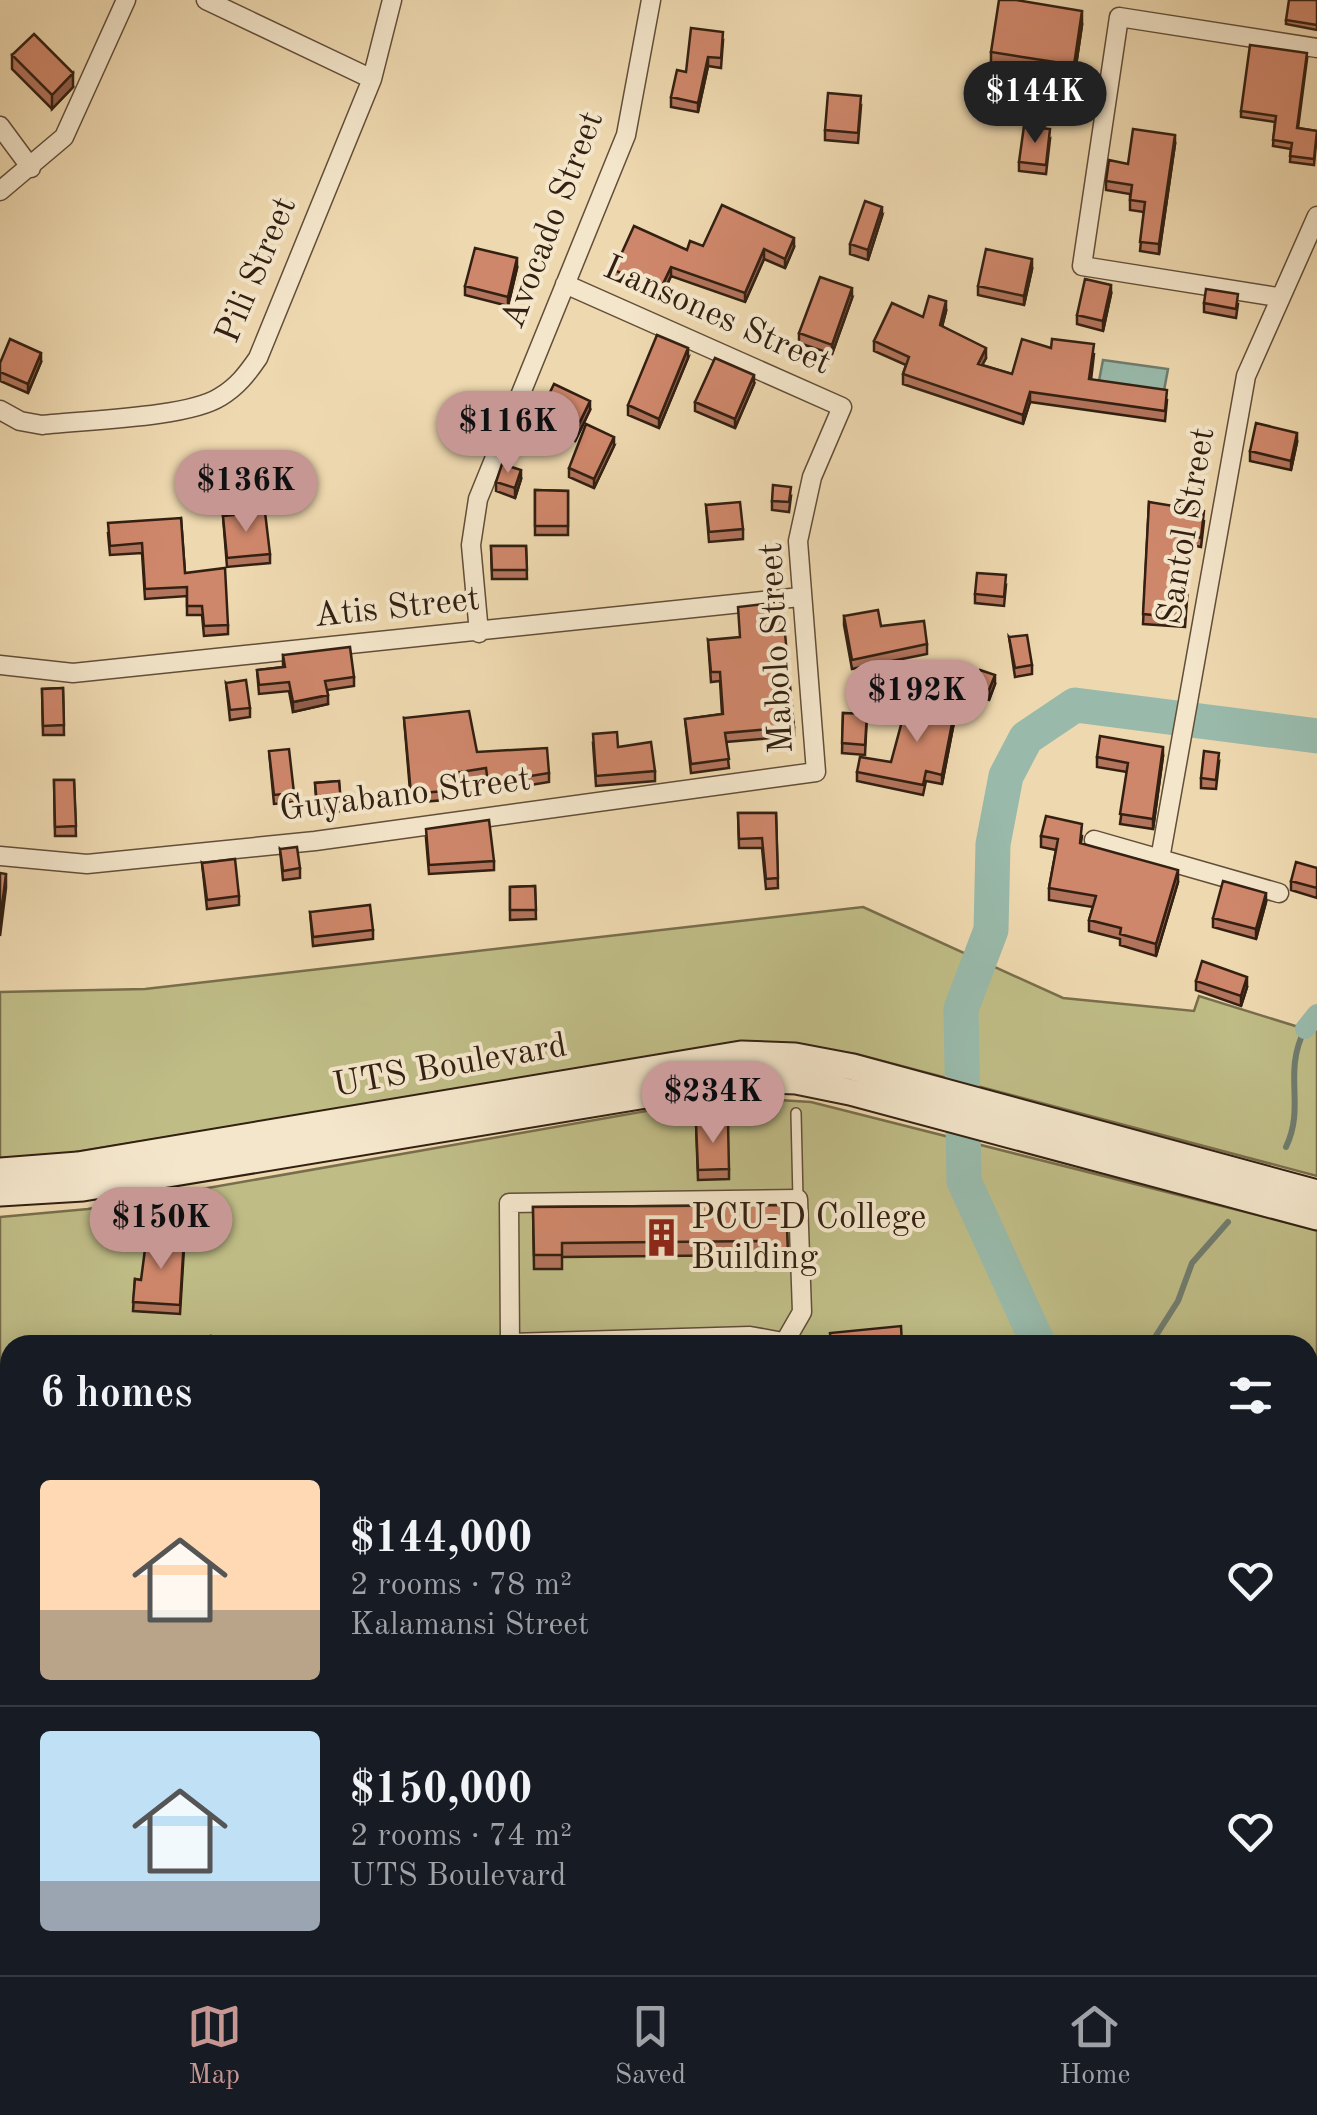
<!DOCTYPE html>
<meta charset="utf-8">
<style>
body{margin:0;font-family:"Old Standard TT",serif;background:#20242c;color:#f1f3f6;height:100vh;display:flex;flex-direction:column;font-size:38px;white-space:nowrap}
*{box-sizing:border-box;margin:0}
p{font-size:32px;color:#9ea1a6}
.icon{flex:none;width:55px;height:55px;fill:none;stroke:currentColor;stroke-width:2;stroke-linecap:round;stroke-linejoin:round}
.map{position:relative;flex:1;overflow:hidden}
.sheet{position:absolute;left:0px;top:1335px;width:1318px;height:640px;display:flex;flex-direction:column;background:#171b24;border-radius:30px 30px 0 0;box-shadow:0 5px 25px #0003}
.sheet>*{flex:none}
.price{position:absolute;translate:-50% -85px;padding:0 22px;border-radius:35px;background:#c59692;color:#111;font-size:32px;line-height:65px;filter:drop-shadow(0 2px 5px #0008)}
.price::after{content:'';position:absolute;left:50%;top:60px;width:30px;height:22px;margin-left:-15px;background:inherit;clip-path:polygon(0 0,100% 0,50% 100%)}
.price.selected{background:#222;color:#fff}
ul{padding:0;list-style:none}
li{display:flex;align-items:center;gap:30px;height:250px;padding:0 40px}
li+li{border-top:2px solid #363941}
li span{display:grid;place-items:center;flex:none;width:280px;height:200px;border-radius:10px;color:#555}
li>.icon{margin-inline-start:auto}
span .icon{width:120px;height:120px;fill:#fffc;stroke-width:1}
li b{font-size:42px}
h2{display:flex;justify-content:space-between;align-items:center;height:120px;padding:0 40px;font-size:42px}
.menu{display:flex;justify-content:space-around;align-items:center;height:140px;border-top:2px solid #363941;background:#171b24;font-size:28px;color:#9ea1a6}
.menu a{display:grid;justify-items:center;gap:5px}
.menu .selected{color:#c59692}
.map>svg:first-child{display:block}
</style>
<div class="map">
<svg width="1317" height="1975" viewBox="0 0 1317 1975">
<rect width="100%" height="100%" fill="#eed8af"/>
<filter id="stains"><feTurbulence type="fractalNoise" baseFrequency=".002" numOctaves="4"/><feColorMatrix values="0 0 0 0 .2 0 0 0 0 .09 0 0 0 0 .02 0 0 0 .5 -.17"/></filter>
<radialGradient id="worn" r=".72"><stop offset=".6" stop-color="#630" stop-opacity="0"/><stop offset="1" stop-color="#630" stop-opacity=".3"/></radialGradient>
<path fill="#bfbc86" stroke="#796e4c" stroke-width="2.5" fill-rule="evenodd" d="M863,907L1063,998L1194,1011L1199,996L1305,1029L1317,1014V1176L856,1054L794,1045L738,1043L52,1156L0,1158V992L145,989Z
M748,1098L811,1102L1317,1230V1975H0V1217L88,1209L692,1103ZM10,1345H1308V1965H10Z"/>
<path fill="#99baab" stroke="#707c6e" stroke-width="2.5" d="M1103,360L1168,369L1163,396L1098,386Z"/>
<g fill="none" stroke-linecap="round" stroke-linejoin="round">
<path stroke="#707c6e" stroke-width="6" d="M1286,1147C1306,1105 1282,1074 1305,1029
M1150,1345L1178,1301L1192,1263L1228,1222"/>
<path stroke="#99baab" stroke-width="20" d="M1305,1029L1317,1014"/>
<path stroke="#99baab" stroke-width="35" d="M1039,1345L964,1181L961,1009L991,930L993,844L1006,776L1026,738L1075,705L1317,736
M1113,1975L1115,1965"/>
<defs>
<path id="lane" d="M796,1113L798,1199
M691,1975L692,1965"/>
<path id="street" d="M206,0L372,79
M0,126L31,168
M0,191L64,137L126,0
M1277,297L1082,266L1119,17L1317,48
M0,410L20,421L42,425C84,420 187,418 220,397C237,387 247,374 258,358L372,79L392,0
M479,633L471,545L478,499L626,135L651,0
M0,665L73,673L800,597
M1094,840L1279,893
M0,856L87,864L315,841L816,772L798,541L812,477L842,407L565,284
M1160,859L1246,376L1317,216
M783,1342L750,1336L510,1343L509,1203L798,1199L802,1312L783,1345
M819,1965L820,1975"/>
<path id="secondary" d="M0,1171L78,1165L741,1054L795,1056L853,1067L1317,1193
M0,1193L83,1188L743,1079L796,1081L850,1092L1317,1217"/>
</defs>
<use href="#lane" stroke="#624e39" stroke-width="12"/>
<use href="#street" stroke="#624e39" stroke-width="21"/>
<use href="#secondary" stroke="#332012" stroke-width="29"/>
<use href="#lane" stroke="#f4e6cb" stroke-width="9"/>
<use href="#street" stroke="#f4e6cb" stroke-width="18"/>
<use href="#secondary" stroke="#f4e6cb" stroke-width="25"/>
</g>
<path fill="#b2745c" stroke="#332012" stroke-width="2.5" d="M1317,0V30L1286,24V20Z
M1082,25L1074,79L991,66V52Z
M723,41L721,68L708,66L698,112L671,107V97L686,72Z
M12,55L73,87L52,109L12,69Z
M1307,59L1298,128L1317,131L1314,165L1290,162L1291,149L1273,146L1275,122L1241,117V111Z
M861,106L858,143L825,140V130Z
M1050,139L1046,174L1019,171V162Z
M1175,144L1159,254L1140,251L1144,212L1130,210V194L1106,190V181L1128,164Z
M882,216L868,260L850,254V244Z
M703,246L794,247L785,268L764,259L745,302L671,276L660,300L614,280V270Z
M517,268L508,306L465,295V286Z
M1032,269L1024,305L978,295V286Z
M1111,294L1103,331L1077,324V315Z
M852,298L832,354L799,343V333Z
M1204,303L1238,304L1236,318L1204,312Z
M946,311L942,326L986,358L982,365L1012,374L1051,348L1094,354L1091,380L1167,400L1165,421L1030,402L1023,424L903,384V374L906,365L874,351V341L923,317Z
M688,358L659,428L628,415V405Z
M41,362L28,393L0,381V363Z
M754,384L735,428L695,411V402Z
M590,410L575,441L539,425V415Z
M1297,442L1291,470L1250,461V451Z
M614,446L594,488L569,477V468Z
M521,479L515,498L496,491V482Z
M535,490L568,491V535H535Z
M791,496L789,512L772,510V501Z
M1149,502L1204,521L1201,547L1191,545L1185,627L1143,624Z
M706,505L743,529V539L709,542Z
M223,516L270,554V563L227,567Z
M181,518L185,573L228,625V634L204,636L202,615H187V596L145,599L142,553L110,555L108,533Z
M491,546H526L527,579H492Z
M1006,585L1004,606L975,603V594Z
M844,616L881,626L927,644V654L852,669L844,625Z
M1009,637L1032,665V674L1015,677Z
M708,640L794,727V736L726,742L729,768L691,773L685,719L722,714L720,681L711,682Z
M283,655L354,677V686L327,690L328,704L293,712L289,691L259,694L257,670L283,667Z
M226,683L250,708V717L230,720Z
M995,684L989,700L975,695V685Z
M63,688L64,735H43L42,689Z
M956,712L942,784L926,781L923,795L857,781V772L891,762L922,715Z
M843,713L867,714L865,755L842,753Z
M404,718L477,752L549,773V782L488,792L486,778L443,784L444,800L411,803Z
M593,743L618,747L655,771V781L596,786Z
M269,751L294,793V802L274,804Z
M1163,756L1153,829L1120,824L1127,772L1097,767V757Z
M1219,762L1216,789L1201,788V778Z
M54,780H74L76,836H55Z
M339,781L341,811L317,813L315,783Z
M738,813H776L778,888L766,889L762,848H739Z
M1041,836H1082L1081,843L1178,882L1156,956L1120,945V939L1089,931V920L1093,907L1049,900V888L1056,850L1041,847Z
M426,838L494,861V870L429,874Z
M280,849L300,868V878L283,880Z
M202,863L239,896V905L207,909Z
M1317,868V898L1291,890V881Z
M535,886L536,919L510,920V887Z
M1266,902L1256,939L1213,927V918Z
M310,912L373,930V939L313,946Z
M1196,981L1247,987L1241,1006L1196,990Z
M696,1123L729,1169V1179L698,1180Z
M786,1205L788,1267H761V1255L562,1257V1269H534L533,1207Z
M184,1248L180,1314L133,1311L135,1279L141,1280Z
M649,1965H688V1975H649Z"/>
<path fill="#915e4b" stroke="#332012" stroke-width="2.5" d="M1082,11V25L1074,79V65Z
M708,57V66L698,112V103Z
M73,73V87L52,109V95Z
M1175,135V144L1159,254V244Z
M882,207V216L868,260V250Z
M794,238V247L785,268V259Z
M764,249V259L745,302V293Z
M517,258V268L508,306V297Z
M1032,259V269L1024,305V296Z
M671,267V276L660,300V290Z
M1111,285V294L1103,331V321Z
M852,288V298L832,354V345Z
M946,301V311L940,335V325Z
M688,348V358L659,428V419Z
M986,348V358L978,373V364Z
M41,353V362L28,393V384Z
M754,375V384L735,428V419Z
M1030,392V402L1023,424V415Z
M590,401V410L575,441V432Z
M1297,433V442L1291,470V461Z
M614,437V446L594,488V479Z
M521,470V479L515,498V488Z
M995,675V684L989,700V690Z
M328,695V704L293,712V702Z
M956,703V712L942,784V775Z
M1163,747V756L1153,829V819Z
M1178,870V882L1156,956V944Z
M6,874V888L0,936V922Z
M1266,893V902L1256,939V929Z
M1247,977V987L1241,1006V996Z"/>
<path fill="#cf876b" stroke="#332012" stroke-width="2.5" d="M999,0H1016L1082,11L1074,65L991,52Z
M1289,0H1317V25L1286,20Z
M691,28L723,32L721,58L708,57L698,103L671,97L677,70L686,72Z
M34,34L73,73L52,95L12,55Z
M1250,45L1307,53L1297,128L1317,131L1314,159L1290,156L1292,143L1273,140L1276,116L1241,111Z
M828,93L861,96L858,133L825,130Z
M1024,126L1050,129L1046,165L1019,162Z
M1133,129L1175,135L1159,244L1140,242L1145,202L1130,200L1132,185L1106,181L1109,160L1128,164Z
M865,201L882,207L868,250L850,244Z
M722,205L794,238L785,259L764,249L745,293L671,267L660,290L614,270L634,226L687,250L690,241L703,246Z
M475,248L517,258L508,297L465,286Z
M986,249L1032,259L1024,296L978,286Z
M820,277L852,288L832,345L799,333Z
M1085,279L1111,285L1103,321L1077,315Z
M1206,289L1238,294L1236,309L1204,303Z
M929,296L946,301L940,325L986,348L978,364L1012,374L1022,339L1051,348L1052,339L1094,344L1089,379L1167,390L1165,411L1030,392L1023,415L903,374L909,357L874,341L892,303L923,317Z
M657,335L688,348L659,419L628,405Z
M10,339L41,353L28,384L0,372V363Z
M715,358L754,375L735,419L695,402Z
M554,384L590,401L575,432L539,415Z
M1256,423L1297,433L1291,461L1250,451Z
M586,424L614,437L594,479L569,468Z
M502,464L521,470L515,488L496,482Z
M773,485L791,487L789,502L772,501Z
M535,490L568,491V526H535Z
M740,502L743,529L709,532L706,505Z
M1149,502L1204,511L1201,538L1191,536L1185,618L1143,614Z
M265,512L270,554L227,558L223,516Z
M181,518L185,573L225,568L228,625L204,626L202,606H187V587L145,589L142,543L110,546L108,523Z
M491,546H526L527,570H492Z
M977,573L1006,575L1004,597L975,594Z
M782,602L794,727L725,733L729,759L691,764L685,719L723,714L720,672H711L708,640L740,637L738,607Z
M878,610L881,626L924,621L927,644L852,660L844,616Z
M1027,635L1032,665L1015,668L1009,637Z
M350,647L354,677L325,681L328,695L293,702L289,682L259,685L257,670L285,667L283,655Z
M980,670L995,675L989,690L975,685Z
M246,680L250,708L230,710L226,683Z
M63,688L64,725L43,726L42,689Z
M926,697L956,703L942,775L926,771L923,785L857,772L860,757L891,762L905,710L922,715Z
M469,711L477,752L547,748L549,773L488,783L486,768L442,775L444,791L411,794L404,718Z
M843,713L867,714L865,745L842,743Z
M617,732L618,747L651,742L655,771L596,776L593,734Z
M1100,736L1163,747L1153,819L1120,814L1128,763L1097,757Z
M289,749L294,793L274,795L269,751Z
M1204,751L1219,753L1216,780L1201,778Z
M54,780H74L76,826L55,827Z
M339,781L341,802L317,804L315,783Z
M738,813H776L778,878L766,879L762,838L739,839Z
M1046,816L1082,824L1080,843L1178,870L1156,944L1120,934L1121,928L1089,920L1096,896L1049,888L1058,839L1041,836Z
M489,820L494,861L429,865L426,829Z
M297,847L300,868L283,871L280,849Z
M235,859L239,896L207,900L202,863Z
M1296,862L1317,868V888L1291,881Z
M0,873L6,874L0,922Z
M1223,881L1266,893L1256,929L1213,918Z
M535,886L536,910H510V887Z
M370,905L373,930L313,937L310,912Z
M1202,961L1247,977L1241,996L1196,981Z
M728,1122L729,1169L698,1170L696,1123Z
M786,1205L788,1253H761V1241L562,1243V1255H534L533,1207Z
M147,1234L184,1239L180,1305L133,1302L135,1279L141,1280Z
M901,1326L902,1345H831L830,1333Z
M211,1336L273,1345H210Z
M649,1965H687L686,1974L649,1970Z
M720,1965H740V1975H719Z
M863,1967L889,1968V1975H863Z"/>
<defs>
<symbol id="building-bare" viewBox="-9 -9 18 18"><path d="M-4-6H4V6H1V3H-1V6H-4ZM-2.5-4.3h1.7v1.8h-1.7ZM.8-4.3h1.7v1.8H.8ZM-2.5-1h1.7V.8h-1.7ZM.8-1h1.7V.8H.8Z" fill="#8f2418" stroke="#f4e6cb" stroke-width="2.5" paint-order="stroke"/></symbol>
</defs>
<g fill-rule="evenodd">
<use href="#building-bare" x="634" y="1210" width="55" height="55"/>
</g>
<g text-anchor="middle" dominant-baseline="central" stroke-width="8" stroke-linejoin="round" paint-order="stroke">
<g font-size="35" fill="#332012" stroke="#f4e6cb">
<text transform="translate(553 220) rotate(-69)">Avocado Street</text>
<text transform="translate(257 270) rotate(-67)">Pili Street</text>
<text transform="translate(717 316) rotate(24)">Lansones Street</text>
<text transform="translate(1187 526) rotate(-80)">Santol Street</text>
<text transform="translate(397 608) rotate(-6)">Atis Street</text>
<text transform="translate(777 648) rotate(-93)">Mabolo Street</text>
<text transform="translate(405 795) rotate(-7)">Guyabano Street</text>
<text transform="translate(450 1066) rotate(-10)">UTS Boulevard</text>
</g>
<g font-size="35" fill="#332012" stroke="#f4e6cb" text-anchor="start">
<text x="691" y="1218">PCU-D College<tspan x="691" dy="40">Building</tspan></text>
</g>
</g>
<rect width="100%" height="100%" filter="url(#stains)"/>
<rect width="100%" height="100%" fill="url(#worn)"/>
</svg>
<b class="price selected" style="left:1035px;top:146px">$144K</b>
<b class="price" style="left:508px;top:476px">$116K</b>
<b class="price" style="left:246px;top:535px">$136K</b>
<b class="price" style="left:917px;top:745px">$192K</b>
<b class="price" style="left:713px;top:1146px">$234K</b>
<b class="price" style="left:161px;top:1272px">$150K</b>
<section class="sheet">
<h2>6 homes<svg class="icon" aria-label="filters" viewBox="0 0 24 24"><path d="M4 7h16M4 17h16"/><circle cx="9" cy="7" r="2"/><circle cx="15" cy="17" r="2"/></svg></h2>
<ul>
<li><span style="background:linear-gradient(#ffd9b3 65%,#b9a48a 0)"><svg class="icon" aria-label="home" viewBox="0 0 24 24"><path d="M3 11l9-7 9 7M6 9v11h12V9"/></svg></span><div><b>$144,000</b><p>2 rooms · 78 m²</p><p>Kalamansi Street</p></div><svg class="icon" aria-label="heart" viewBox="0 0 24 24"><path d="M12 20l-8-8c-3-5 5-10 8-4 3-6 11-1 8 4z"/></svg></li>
<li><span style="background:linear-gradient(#bfe0f5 75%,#9aa5b1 0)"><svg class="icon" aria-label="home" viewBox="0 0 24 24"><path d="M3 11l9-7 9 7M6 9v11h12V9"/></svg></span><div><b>$150,000</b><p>2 rooms · 74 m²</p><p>UTS Boulevard</p></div><svg class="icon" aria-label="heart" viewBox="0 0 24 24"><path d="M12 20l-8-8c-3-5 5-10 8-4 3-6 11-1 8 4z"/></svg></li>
</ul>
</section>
</div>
<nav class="menu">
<a class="selected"><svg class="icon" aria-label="map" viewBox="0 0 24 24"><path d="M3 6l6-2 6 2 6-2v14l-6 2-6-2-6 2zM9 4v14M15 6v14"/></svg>Map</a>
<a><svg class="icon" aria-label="saved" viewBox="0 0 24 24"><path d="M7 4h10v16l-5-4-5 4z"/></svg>Saved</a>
<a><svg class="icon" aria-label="home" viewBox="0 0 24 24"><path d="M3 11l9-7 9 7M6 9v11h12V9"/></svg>Home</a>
</nav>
